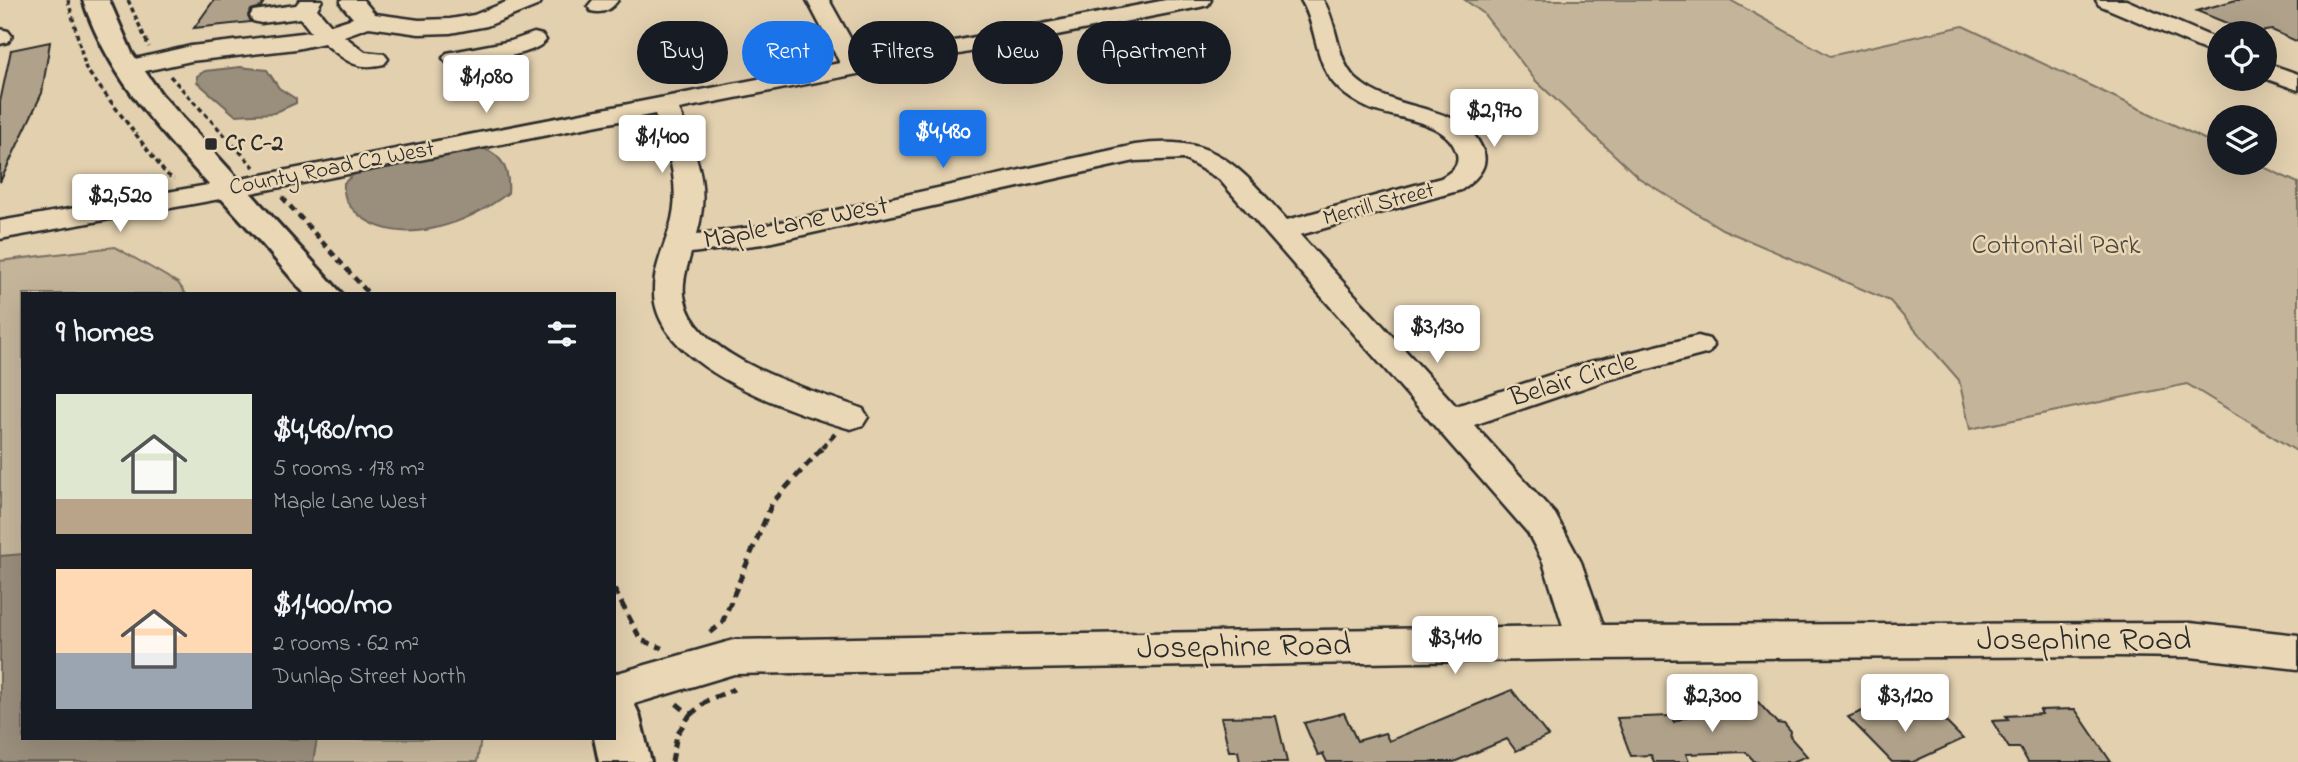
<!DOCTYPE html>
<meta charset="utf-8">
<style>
body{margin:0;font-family:"Indie Flower",sans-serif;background:#20242c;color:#f1f3f6;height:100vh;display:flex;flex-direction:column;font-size:26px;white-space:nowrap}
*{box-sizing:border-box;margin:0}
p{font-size:23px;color:#9ea1a6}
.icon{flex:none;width:38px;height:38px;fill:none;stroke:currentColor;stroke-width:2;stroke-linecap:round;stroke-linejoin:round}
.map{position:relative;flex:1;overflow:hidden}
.drawer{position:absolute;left:21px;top:292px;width:595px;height:448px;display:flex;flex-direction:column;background:#171b24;border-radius:0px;box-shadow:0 7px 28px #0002}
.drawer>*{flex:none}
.banner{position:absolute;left:637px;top:21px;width:665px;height:63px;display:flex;gap:14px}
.tools{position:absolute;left:2207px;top:21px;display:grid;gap:14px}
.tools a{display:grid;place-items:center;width:70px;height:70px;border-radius:50%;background:#171b24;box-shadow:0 7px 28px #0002;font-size:35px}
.price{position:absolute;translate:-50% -60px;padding:0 16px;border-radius:7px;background:#fff;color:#222;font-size:23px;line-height:46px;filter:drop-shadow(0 2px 4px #0008)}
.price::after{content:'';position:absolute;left:50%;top:42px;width:21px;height:16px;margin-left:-10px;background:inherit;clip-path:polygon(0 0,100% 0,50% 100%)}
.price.active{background:#1a73e8;color:#fff}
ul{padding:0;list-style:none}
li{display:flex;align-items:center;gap:21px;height:175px;padding:0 35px}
li span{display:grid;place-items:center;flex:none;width:196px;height:140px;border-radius:0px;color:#555}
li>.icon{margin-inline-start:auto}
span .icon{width:84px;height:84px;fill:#fffc;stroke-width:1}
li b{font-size:30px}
h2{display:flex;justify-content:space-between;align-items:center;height:84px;padding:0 35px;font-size:30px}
.pill{padding:0 24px;border-radius:32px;background:#171b24;box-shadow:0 7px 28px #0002;font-size:24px;line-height:63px}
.pill.active{background:#1a73e8;color:#fff}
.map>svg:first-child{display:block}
</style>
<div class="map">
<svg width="2298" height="762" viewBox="0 0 2298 762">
<rect width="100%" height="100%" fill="#e2d0af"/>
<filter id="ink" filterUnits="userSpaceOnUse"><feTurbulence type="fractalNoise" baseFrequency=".0143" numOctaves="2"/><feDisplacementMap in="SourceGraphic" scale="14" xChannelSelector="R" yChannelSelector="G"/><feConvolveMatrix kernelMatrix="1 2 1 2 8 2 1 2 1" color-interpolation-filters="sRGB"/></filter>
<g filter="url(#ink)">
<path fill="#c4b59a" stroke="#787062" stroke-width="2" d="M1465,0H1730L1830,56L1963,26L2219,146V163H2255L2298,183V452L2187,384L1970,429L1959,380L1890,301L1722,229L1639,178L1536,81L1483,13Z
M115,247L178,283L186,294H23V738L481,739L477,762H0V261Z"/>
<path fill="#9a8e7b" stroke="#6e665b" stroke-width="2" d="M240,67L267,70L279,88L296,99V103L274,113L235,115L197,82V76L205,71Z
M479,147C502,153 510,170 508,193C470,222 402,250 359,215C347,205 343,198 344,183L363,166Z
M23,554V738L317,739L313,762H0V556Z"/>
<path fill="#b0a28a" stroke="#2b2b2b" stroke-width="2" d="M214,0H265L261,7L251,10L248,15L251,22L194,28Z
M2236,0H2298V42L2272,30L2251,33L2197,11Z
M50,42L42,93L0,182V102L11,50Z
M1512,690L1548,736L1516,751L1507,739L1454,762H1327L1323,754L1318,755L1304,723L1344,713L1357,741L1385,733L1389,741Z
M1737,695L1747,706L1758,702L1777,723L1784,724L1791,732L1790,737L1807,756L1792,762H1755L1746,752L1686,754L1689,762H1654L1651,755L1631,756L1617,718L1671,716L1674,722Z
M1879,704L1895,719L1915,711L1925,720L1938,714L1963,739L1913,762H1892L1848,717Z
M2075,709L2111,762H2028L2020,748H2009L1992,721L2009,720L2006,716L2042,714L2040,710Z
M1276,716L1287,762H1240L1238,751H1229L1221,717Z"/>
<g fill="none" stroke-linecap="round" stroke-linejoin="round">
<defs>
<path id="minor" d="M300,0H322L317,9L331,25L353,18L341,4V0H363L375,14L419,20L450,19L474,15L511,0H542L539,5L487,26L450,33L419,34L369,27L344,36L365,52L384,54L388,59L384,64C355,71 345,60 324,43L296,49L191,61L127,75L118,73L115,68L118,63L191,46L311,32L300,18L261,23L253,21L250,16L253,11L296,5Z
M593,0H618C611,10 603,14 591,11L588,6Z
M807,0H829L862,59L1166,0H1211L1208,5L1200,7L679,109C696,156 711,184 697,234L763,226L1135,145C1217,134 1236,165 1287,220L1441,178C1451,172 1460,166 1457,154C1449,120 1396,119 1370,109C1359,104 1347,97 1338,88C1314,64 1318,28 1301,0H1323C1338,23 1336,60 1356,79C1365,87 1377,94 1389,98C1423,112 1468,111 1483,151C1490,168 1473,182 1461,190L1300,235L1456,406L1586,363L1698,336L1709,339L1714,346L1709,353L1607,380L1474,425L1555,514L1581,562L1603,625L2190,623L2298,635V669L2190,657L2115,656L1589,659L734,674L614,710V674L734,640L1563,626L1543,562L1528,533L1219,179L1184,159L1135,161L763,244L691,253C687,267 681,285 685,300C697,360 813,390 863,409L868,417L863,425L851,429C792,412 651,366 654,289C654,268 664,248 670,227C682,186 669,153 655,114L231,197L0,239V221L231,181L840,63Z
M2096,0H2126L2219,40V56L2099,5Z
M0,29L8,31L12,36L8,42L0,44Z
M534,33L542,35L546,40C534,57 476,61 455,65L447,63L443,58L447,53L511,41Z
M2264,62L2298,74V90L2264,78Z"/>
<path id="major" d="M83,0H109L132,53L161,94L342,294H305C277,261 249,228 220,197C165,136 109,80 83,0Z
M614,693L632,699L639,714L651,762H599L594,738H614Z"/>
</defs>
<use href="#minor" stroke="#2b2b2b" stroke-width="5"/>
<use href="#major" stroke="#2b2b2b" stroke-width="6"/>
<path stroke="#2b2b2b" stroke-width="3.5" stroke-dasharray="5 3.5" stroke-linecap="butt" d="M68,0L86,69L166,174L174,179
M128,0L149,47
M170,76L254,167"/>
<path stroke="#2b2b2b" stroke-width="4.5" stroke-dasharray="7 5" stroke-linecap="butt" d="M282,197L369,294
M822,448L835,434"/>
<path stroke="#2b2b2b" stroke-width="5" stroke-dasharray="9 6" stroke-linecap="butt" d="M614,589L641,640L662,648
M710,633L722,623L772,503L824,446
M690,715L708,700L734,689
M672,762L677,734L690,715L676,703"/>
<use href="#minor" fill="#ead7b5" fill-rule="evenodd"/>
<use href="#major" fill="#ead7b5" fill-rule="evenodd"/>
</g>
</g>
<rect fill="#2b2b2b" stroke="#ead7b5" stroke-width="2.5" x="204" y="137" width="14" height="14" rx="3.5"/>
<g text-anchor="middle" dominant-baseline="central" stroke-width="5" stroke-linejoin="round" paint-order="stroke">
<g font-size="23" font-weight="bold" fill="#2b2b2b" stroke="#ead7b5" text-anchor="start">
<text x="225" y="144">Cr C-2</text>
</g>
<g font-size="23" fill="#2b2b2b" stroke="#ead7b5">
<text transform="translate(332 169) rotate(-11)">County Road C2 West</text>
<text transform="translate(1379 205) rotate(-15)">Merrill Street</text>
</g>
<g font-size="28" fill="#2b2b2b" stroke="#ead7b5">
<text transform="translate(796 224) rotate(-11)">Maple Lane West</text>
<text transform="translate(1573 381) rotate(-17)">Belair Circle</text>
</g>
<g font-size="28" fill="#4a4741" stroke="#ead7b5">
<text x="2056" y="246">Cottontail Park</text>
</g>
<g font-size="33" fill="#2b2b2b" stroke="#ead7b5">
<text x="2084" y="641">Josephine Road</text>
<text transform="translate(1244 648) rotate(-1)">Josephine Road</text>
</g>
</g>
</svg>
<div class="tools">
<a><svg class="icon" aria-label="locate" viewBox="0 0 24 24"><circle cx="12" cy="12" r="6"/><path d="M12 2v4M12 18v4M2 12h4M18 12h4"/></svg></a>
<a><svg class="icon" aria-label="layers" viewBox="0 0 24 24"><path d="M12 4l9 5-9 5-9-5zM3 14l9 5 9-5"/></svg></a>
</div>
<b class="price" style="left:486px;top:115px">$1,080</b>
<b class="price" style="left:1494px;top:149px">$2,970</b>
<b class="price active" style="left:943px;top:170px">$4,480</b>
<b class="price" style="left:662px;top:175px">$1,400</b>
<b class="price" style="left:120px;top:234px">$2,520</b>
<b class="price" style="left:1437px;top:365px">$3,130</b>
<b class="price" style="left:1455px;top:676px">$3,410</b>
<b class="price" style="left:1712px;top:734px">$2,300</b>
<b class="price" style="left:1905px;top:734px">$3,120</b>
<div class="banner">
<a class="pill">Buy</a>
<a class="pill active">Rent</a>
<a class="pill">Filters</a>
<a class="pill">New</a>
<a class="pill">Apartment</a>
</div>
<section class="drawer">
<h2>9 homes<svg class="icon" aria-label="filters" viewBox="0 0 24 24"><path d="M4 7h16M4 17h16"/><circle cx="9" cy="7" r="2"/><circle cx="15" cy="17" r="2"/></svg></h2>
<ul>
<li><span style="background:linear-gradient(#dfe7d0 75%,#b9a48a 0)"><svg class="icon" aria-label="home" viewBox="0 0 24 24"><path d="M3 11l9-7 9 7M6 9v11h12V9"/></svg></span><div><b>$4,480/mo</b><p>5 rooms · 178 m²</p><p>Maple Lane West</p></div></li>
<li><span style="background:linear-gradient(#ffd9b3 60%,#9aa5b1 0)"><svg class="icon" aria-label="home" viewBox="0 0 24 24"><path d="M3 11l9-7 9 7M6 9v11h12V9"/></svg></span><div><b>$1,400/mo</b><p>2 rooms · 62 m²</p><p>Dunlap Street North</p></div></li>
</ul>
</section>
</div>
